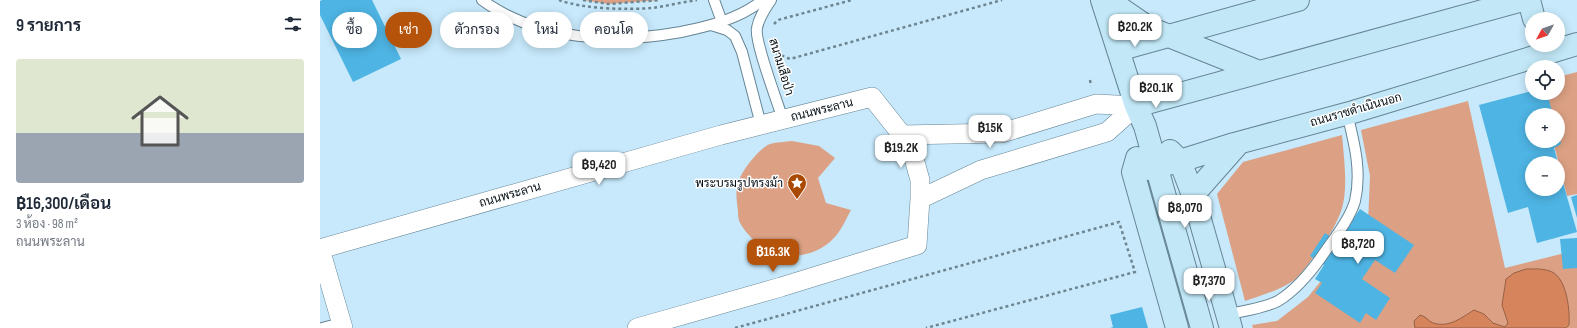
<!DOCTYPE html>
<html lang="th">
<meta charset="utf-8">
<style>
body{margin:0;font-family:"Sofia Sans Condensed",Sarabun,sans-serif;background:#f2f2f3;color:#1f2937;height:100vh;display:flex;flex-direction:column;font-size:15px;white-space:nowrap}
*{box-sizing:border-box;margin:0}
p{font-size:13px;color:#747a83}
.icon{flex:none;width:22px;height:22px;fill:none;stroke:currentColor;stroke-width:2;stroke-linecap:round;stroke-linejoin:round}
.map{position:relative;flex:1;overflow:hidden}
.drawer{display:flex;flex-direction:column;background:#fff;width:320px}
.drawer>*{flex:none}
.banner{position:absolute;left:12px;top:12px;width:380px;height:36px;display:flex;gap:8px}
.needle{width:26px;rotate:230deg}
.fabs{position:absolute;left:1205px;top:12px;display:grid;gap:8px}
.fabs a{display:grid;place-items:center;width:40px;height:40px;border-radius:50%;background:#fff;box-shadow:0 2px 10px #0003;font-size:20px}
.price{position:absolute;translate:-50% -34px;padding:0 9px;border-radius:8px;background:#fff;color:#222;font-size:13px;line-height:26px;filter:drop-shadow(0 1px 2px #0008)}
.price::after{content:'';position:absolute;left:50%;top:24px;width:12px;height:9px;margin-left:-6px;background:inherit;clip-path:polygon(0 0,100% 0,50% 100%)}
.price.current{background:#b45309;color:#fff}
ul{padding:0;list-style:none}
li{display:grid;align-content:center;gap:8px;height:212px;padding:0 16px}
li+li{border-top:1px solid #e0e1e3}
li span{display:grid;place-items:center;height:124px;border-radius:4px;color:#555}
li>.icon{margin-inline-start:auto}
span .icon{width:72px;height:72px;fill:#fffc;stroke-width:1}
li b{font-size:17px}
h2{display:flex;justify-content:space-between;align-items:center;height:48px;padding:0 16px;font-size:17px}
.chip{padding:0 14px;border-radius:18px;background:#fff;box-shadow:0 2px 10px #0003;font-size:14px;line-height:36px}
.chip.current{background:#b45309;color:#fff}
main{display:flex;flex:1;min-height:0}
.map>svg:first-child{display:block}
</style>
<main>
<section class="drawer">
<h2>9 รายการ<svg class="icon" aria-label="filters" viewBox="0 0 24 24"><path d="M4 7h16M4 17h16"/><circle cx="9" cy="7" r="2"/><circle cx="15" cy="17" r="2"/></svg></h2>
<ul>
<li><span style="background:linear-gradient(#dfe7d0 60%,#9aa5b1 0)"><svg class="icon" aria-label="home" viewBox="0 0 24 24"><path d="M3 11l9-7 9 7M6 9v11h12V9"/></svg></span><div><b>฿16,300/เดือน</b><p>3 ห้อง · 98 m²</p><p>ถนนพระลาน</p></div></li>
</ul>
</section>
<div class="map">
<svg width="1257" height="328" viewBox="0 0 1257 328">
<rect width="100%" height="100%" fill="#c7e9fb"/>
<path fill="#dca184" d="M263,0H340L288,4Z
M1257,72V194L1247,196L1233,141H1238V115H1227L1221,93H1238V77Z
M1148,101L1185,268L1257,250V328H933L932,325L957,321L988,297L1048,223L1050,176L1041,130Z
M1022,135C1024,159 1029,192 1020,214C1014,229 1005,242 995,255C988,264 982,274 973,281C959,290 941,296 925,301L897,194L923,162Z
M472,141L499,146L515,158L498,178L506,203L531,210C524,223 519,236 506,245C476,266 438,254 420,223C418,219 418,215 418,211C417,202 415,192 418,183C421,172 439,148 450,144C457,142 465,142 472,141Z"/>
<path fill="#d6845b" stroke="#976146" d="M1206,269C1215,269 1226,268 1234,273C1247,282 1250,310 1249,325L1246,328H1095L1094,321L1100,315C1106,316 1108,321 1113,323C1129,328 1141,318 1154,310L1164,314L1173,323L1185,327L1188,323L1182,305L1186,279L1194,273Z"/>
<path fill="#4eb4e3" d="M2,0H52L81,59L33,82L0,15V1Z
M1212,91V93H1227L1233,115H1212V141H1238V134L1241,144L1234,148L1238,163H1212V189H1238V165L1257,232L1217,243L1208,207L1188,213L1159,105Z
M1257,195V218L1251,197Z
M1040,209L1094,245L1075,273L1055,260L1042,279L1070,298L1056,320L1046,313L1040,323L995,293L1002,283L995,279L1004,265L990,256L1005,233L1018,242Z
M1257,238V268L1243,269L1240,239Z
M822,307L828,328H790L793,327L790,315Z"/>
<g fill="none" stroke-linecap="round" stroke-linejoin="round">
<defs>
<path id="service" d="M162,0C218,41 295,44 361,32C390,26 419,19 443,0
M394,0L402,22
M451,0C445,9 439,17 437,28C434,41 458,103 463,120
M391,25L407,30L415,36L422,52L441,125
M907,315C922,311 945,308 958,301C976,290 990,273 1002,256C1013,240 1030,219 1035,201C1042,171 1034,142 1027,113
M2,328L21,323"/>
<path id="minor" d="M582,135L593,155L600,180V199
M0,249L401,135L552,97L582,135L682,133L776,104L816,106
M0,249L23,328
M317,328L461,287L597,245L600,199L661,170L787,132L816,106"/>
<path id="secondary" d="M782,0L816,106L825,126L882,328
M788,0L829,28L939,72
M1209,0L1214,19
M798,50L978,0
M816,106L1203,0
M850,151L860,161L873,195L911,328
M817,158L813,172L857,328
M813,172L860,161L914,144L1033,112L1257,44
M873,195L918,144"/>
</defs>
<use href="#service" stroke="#668595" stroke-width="12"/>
<use href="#minor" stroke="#668595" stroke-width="20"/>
<use href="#secondary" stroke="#668595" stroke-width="24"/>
<path stroke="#6d8591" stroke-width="2.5" stroke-dasharray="3 3" stroke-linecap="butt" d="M239,0C263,9 306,10 332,8C347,6 362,2 377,0
M263,0L288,4L340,0
M454,24L458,20L532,0
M456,53L470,59L682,0
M770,80L771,86
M415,328L799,222L815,272L606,328"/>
<use href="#service" stroke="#fff" stroke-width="10"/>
<use href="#minor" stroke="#fff" stroke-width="19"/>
<use href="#secondary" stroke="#c2e8f7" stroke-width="22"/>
</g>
<defs>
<symbol id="sight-pin" viewBox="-11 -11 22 30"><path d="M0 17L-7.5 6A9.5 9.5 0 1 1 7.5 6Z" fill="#aa4902" stroke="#fff"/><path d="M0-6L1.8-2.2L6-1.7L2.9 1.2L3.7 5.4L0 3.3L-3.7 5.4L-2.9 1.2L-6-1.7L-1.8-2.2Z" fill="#fff"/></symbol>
</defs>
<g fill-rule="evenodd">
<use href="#sight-pin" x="466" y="172" width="22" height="30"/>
</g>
<g text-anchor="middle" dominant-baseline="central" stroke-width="3" stroke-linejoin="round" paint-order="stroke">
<g font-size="12" fill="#040f15" stroke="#fff">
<text transform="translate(461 67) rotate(73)">สนามเสือป่า</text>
<text transform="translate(502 110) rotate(-14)">ถนนพระลาน</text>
<text transform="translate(1036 110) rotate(-16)">ถนนราชดำเนินนอก</text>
<text transform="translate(190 195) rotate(-16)">ถนนพระลาน</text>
</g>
<g font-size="12" fill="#040f15" stroke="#fff" text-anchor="end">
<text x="463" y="183">พระบรมรูปทรงม้า</text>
</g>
</g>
</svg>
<div class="fabs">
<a><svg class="needle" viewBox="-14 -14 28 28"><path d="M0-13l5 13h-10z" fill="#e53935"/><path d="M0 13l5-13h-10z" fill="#747a83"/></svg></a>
<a><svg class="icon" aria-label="locate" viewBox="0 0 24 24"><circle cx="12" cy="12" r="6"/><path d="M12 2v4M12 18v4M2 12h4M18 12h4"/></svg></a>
<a>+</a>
<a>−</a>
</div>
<b class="price" style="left:815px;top:48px">฿20.2K</b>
<b class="price" style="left:836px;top:109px">฿20.1K</b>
<b class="price" style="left:670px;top:149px">฿15K</b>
<b class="price" style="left:581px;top:169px">฿19.2K</b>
<b class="price" style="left:279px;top:186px">฿9,420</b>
<b class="price" style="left:865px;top:229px">฿8,070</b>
<b class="price" style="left:1038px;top:265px">฿8,720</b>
<b class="price current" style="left:453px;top:273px">฿16.3K</b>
<b class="price" style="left:889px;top:302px">฿7,370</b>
<div class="banner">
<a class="chip">ซื้อ</a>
<a class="chip current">เช่า</a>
<a class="chip">ตัวกรอง</a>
<a class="chip">ใหม่</a>
<a class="chip">คอนโด</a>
</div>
</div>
</main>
